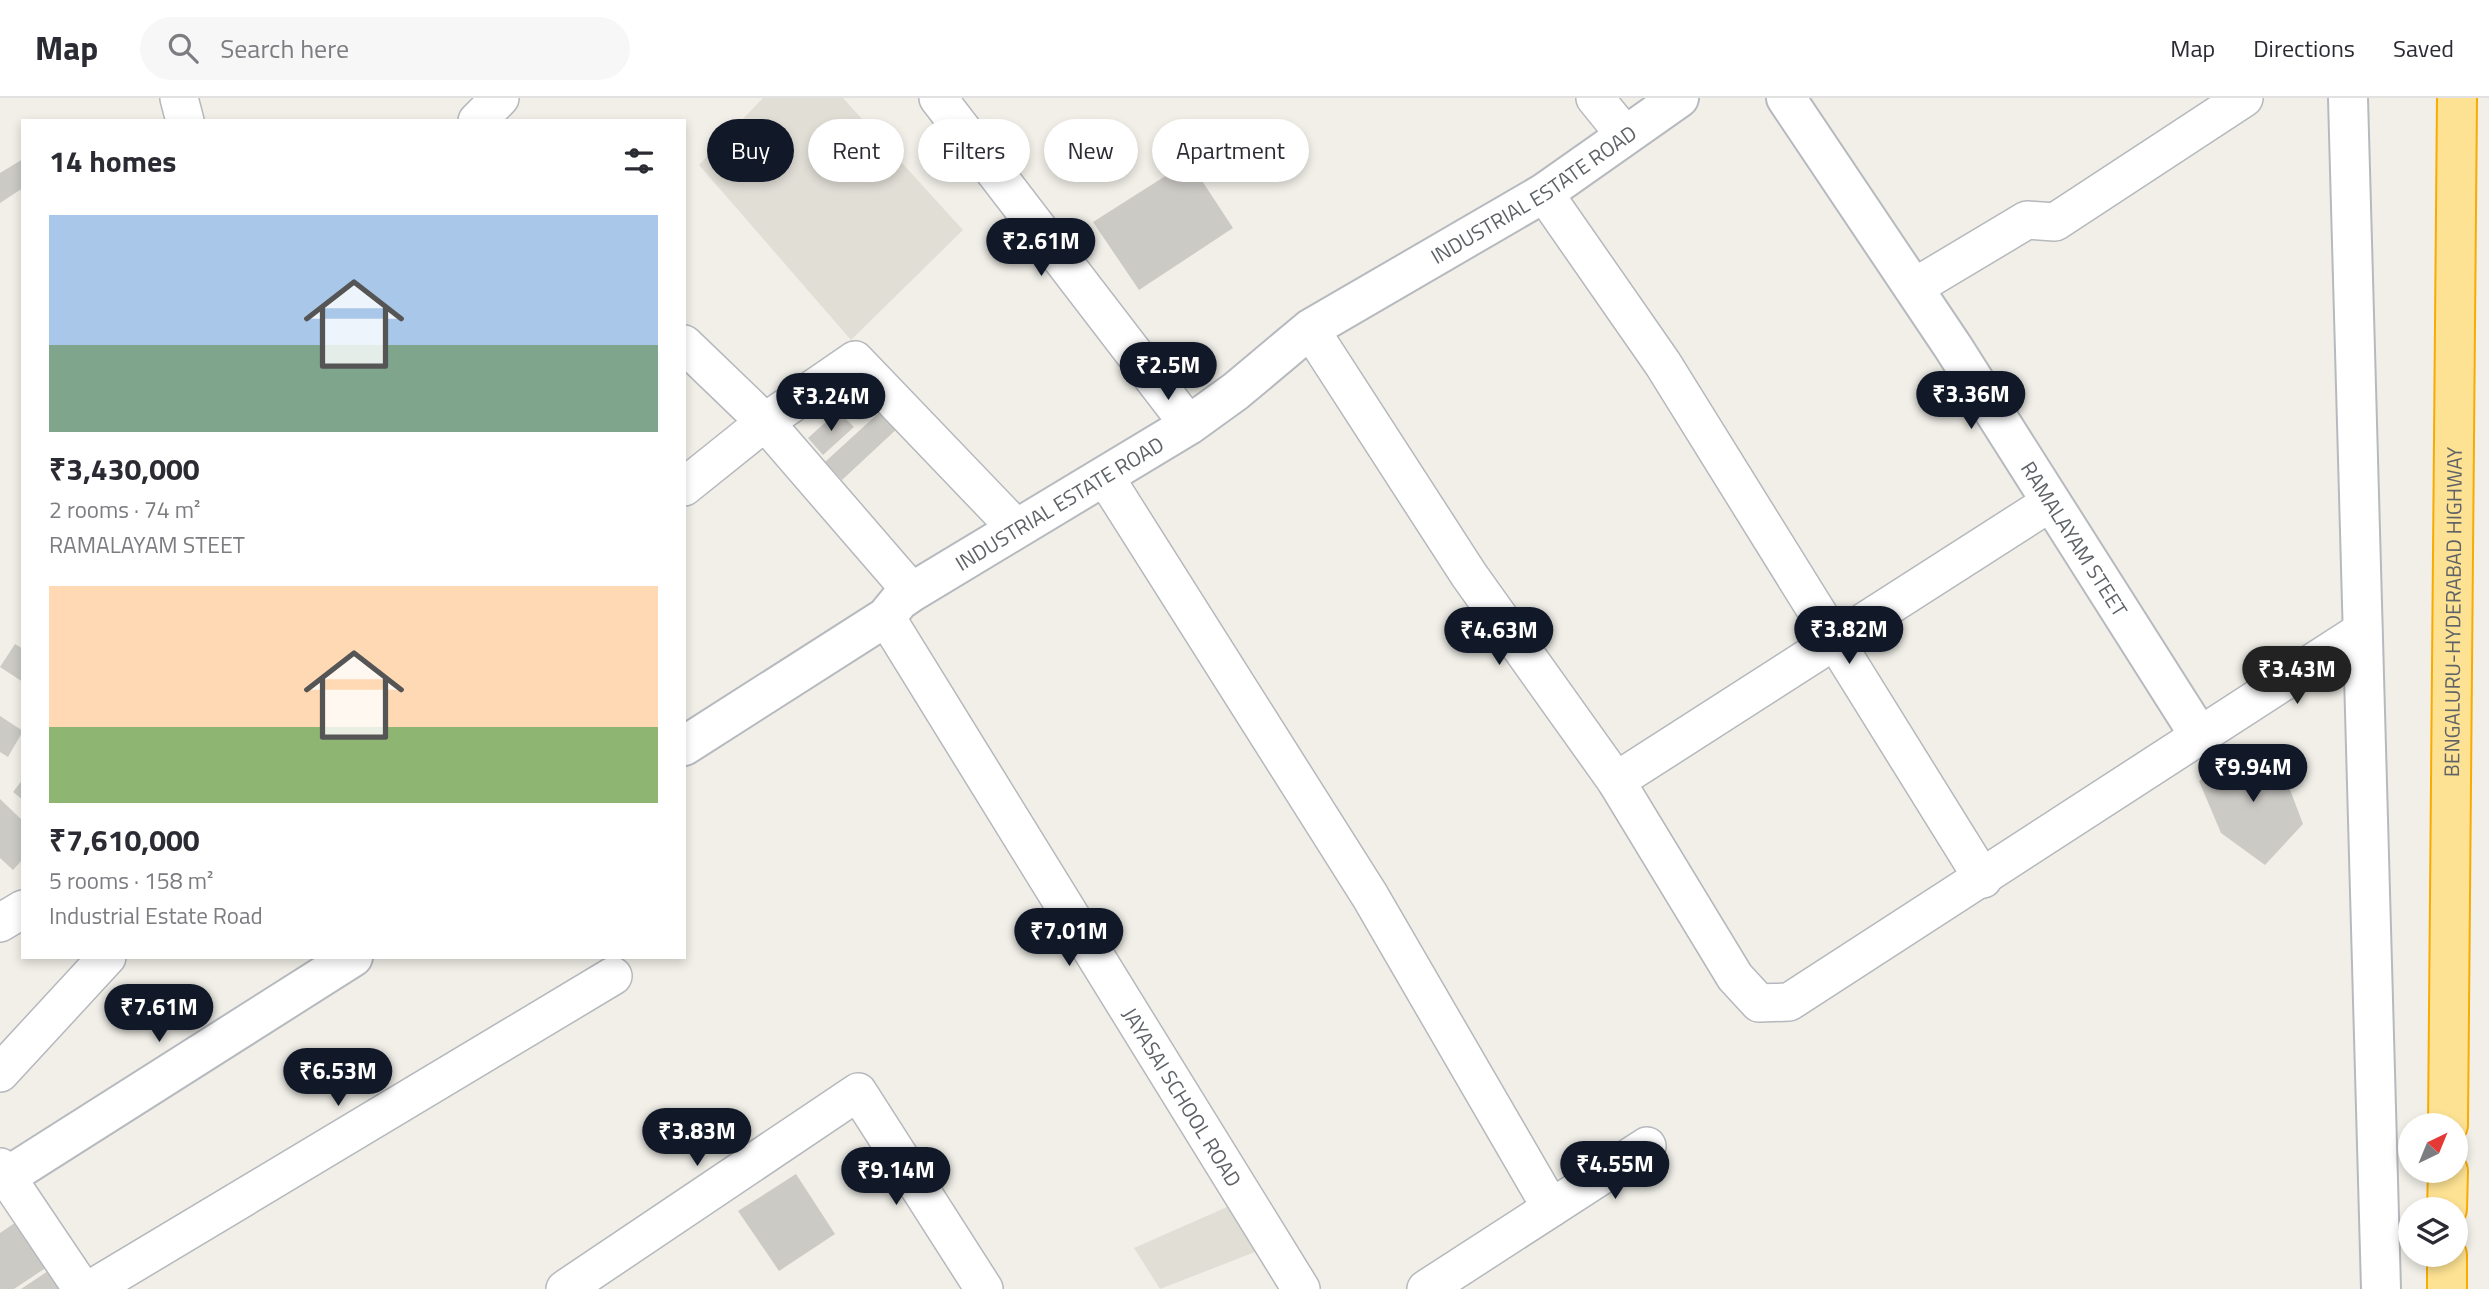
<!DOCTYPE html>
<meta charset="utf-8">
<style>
body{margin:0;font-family:"Titillium Web",sans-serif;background:#f7f7f7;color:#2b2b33;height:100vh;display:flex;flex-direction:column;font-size:26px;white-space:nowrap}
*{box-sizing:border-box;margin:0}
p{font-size:23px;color:#7c7c81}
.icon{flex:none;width:38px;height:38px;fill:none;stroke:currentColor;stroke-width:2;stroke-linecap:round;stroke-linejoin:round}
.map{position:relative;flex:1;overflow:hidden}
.side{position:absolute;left:21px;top:21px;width:665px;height:840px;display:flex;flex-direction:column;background:#fff;border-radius:0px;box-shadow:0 4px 10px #0003}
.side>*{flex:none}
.banner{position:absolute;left:707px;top:21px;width:665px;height:63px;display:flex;gap:14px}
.needle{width:46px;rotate:43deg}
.fabs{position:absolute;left:2398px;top:1015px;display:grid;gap:14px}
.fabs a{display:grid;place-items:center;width:70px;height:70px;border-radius:50%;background:#fff;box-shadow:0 4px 10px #0003;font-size:35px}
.price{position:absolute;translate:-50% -60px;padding:0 16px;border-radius:24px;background:#111827;color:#fff;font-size:23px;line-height:46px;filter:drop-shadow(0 2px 4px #0008)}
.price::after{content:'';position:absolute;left:50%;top:42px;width:21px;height:16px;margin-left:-10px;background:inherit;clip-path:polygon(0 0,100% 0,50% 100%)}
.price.selected{background:#222;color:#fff}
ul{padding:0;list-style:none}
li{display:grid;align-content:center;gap:14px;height:371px;padding:0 28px}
li span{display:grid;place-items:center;height:217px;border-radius:0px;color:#555}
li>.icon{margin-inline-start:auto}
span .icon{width:126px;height:126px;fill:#fffc;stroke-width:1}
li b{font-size:30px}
h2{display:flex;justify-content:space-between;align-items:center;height:84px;padding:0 28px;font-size:30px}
.chip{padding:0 24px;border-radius:32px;background:#fff;box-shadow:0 4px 10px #0003;font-size:24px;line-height:63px}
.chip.selected{background:#111827;color:#fff}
header{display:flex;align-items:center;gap:42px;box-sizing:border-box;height:98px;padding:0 35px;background:#fff;border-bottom:2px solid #e1e1e2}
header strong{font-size:33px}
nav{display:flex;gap:38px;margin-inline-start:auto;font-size:24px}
.search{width:490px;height:63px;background:#f7f7f7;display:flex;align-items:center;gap:18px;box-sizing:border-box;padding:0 24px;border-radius:38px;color:#7c7c81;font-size:26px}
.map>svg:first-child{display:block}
</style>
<header>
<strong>Map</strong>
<div class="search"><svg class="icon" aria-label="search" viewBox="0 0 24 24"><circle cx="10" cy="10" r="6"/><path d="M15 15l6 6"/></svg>Search here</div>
<nav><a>Map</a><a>Directions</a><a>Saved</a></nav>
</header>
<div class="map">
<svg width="2489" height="1191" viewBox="0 0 2489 1191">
<rect width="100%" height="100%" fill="#f1efe8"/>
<path fill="#e1ded6" d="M763,0H843L963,132L851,242L699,67Z
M1227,1109L1255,1154L1160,1191L1134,1150Z"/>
<path fill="#cccac5" d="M23,61V90L0,105V75Z
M1189,63L1233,130L1139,192L1093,124Z
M863,285L879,301L859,322L842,307Z
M884,310L900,328L842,382L825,364Z
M838,313L854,329L823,357L808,340Z
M15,546L23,551V584L0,569Z
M0,618L23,633L8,659L0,654Z
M2246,651L2273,657L2284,676L2303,726L2265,767L2221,735L2199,683Z
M23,681V702L13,694Z
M0,701L23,723V761L13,772L0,760Z
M796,1076L835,1136L779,1173L738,1113Z
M25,1118L56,1163L14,1191H0V1135Z
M48,1173L59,1191H21Z"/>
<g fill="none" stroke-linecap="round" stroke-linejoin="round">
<defs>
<g id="street">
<path d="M179,0L185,23"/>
<path d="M938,0L1189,327"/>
<path d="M1595,0L1625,37"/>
<path d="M477,23L500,0"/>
<path d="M1544,95L1663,266L1983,781"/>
<path d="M1913,190L2027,122L2055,124L2244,0"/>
<path d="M1310,231L1469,477L1616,683L1735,879L1759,905L1789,904L2363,532"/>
<path d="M684,246L765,324L912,494"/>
<path d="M1105,379L1370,798L1551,1110"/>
<path d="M684,389L765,324L855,262L1016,430"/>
<path id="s1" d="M886,519L1301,1191"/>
<path d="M1616,683L2051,404"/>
<path d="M0,825L23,811"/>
<path d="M0,975L107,859"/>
<path d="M0,1069L82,1191"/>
<path d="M91,1191L613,878"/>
<path d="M565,1191L858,994L984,1191"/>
<path d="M1426,1191L1647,1048"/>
</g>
<g id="secondary">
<path id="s2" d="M1786,0L1953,249L2199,637"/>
<path d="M2348,0L2381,1191"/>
<path id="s3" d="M684,648L886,519L899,503L912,494L1189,327L1236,293L1310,231L1544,95L1679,0"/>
<path d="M0,1083L353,859"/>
</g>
<g id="highway">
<path id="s4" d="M2448,1027L2457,0"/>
<path d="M2447,1111L2448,1073"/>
<path d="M2447,1191V1157"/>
</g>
</defs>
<use href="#street" stroke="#b5b8bc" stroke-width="40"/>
<use href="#secondary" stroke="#b6babf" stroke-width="42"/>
<use href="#highway" stroke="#f9ab00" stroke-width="42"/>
<use href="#street" stroke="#fff" stroke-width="37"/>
<use href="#secondary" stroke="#fff" stroke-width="38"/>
<use href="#highway" stroke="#fde293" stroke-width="38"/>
</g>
<g text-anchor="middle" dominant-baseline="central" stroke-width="5" stroke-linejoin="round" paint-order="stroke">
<g font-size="21" fill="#5f6368" stroke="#fff">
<text stroke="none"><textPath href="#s3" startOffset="1015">INDUSTRIAL ESTATE ROAD</textPath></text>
<text stroke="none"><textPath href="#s3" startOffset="448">INDUSTRIAL ESTATE ROAD</textPath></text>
<text stroke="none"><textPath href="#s2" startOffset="527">RAMALAYAM STEET</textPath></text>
<text stroke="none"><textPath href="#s4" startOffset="513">BENGALURU-HYDERABAD HIGHWAY</textPath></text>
<text stroke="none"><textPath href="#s1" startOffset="564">JAYASAI SCHOOL ROAD</textPath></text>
</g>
</g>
</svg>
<div class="fabs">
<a><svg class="needle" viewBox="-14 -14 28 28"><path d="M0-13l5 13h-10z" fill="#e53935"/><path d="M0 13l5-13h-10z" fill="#7c7c81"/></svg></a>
<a><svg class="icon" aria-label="layers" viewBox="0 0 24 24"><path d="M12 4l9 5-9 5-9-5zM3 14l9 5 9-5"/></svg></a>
</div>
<b class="price" style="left:1041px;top:180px">₹2.61M</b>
<b class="price" style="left:1168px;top:304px">₹2.5M</b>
<b class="price" style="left:1971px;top:333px">₹3.36M</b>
<b class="price" style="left:831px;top:335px">₹3.24M</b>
<b class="price" style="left:1849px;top:568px">₹3.82M</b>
<b class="price" style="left:1499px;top:569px">₹4.63M</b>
<b class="price selected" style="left:2297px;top:608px">₹3.43M</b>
<b class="price" style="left:2253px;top:706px">₹9.94M</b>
<b class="price" style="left:1069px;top:870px">₹7.01M</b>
<b class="price" style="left:159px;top:946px">₹7.61M</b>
<b class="price" style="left:338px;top:1010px">₹6.53M</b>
<b class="price" style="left:697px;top:1070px">₹3.83M</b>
<b class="price" style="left:1615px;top:1103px">₹4.55M</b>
<b class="price" style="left:896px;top:1109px">₹9.14M</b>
<div class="banner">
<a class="chip selected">Buy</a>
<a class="chip">Rent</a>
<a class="chip">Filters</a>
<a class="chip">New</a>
<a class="chip">Apartment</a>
</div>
<section class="side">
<h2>14 homes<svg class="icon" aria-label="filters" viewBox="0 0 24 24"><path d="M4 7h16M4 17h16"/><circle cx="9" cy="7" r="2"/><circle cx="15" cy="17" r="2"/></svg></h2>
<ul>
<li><span style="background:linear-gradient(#a9c7e8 60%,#7fa58c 0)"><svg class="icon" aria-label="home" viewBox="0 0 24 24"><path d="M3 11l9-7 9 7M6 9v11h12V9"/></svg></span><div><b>₹3,430,000</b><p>2 rooms · 74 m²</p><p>RAMALAYAM STEET</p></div></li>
<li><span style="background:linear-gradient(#ffd9b3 65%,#8fb573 0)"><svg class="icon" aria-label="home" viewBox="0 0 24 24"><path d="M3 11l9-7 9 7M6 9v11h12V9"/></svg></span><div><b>₹7,610,000</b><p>5 rooms · 158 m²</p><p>Industrial Estate Road</p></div></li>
</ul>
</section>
</div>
